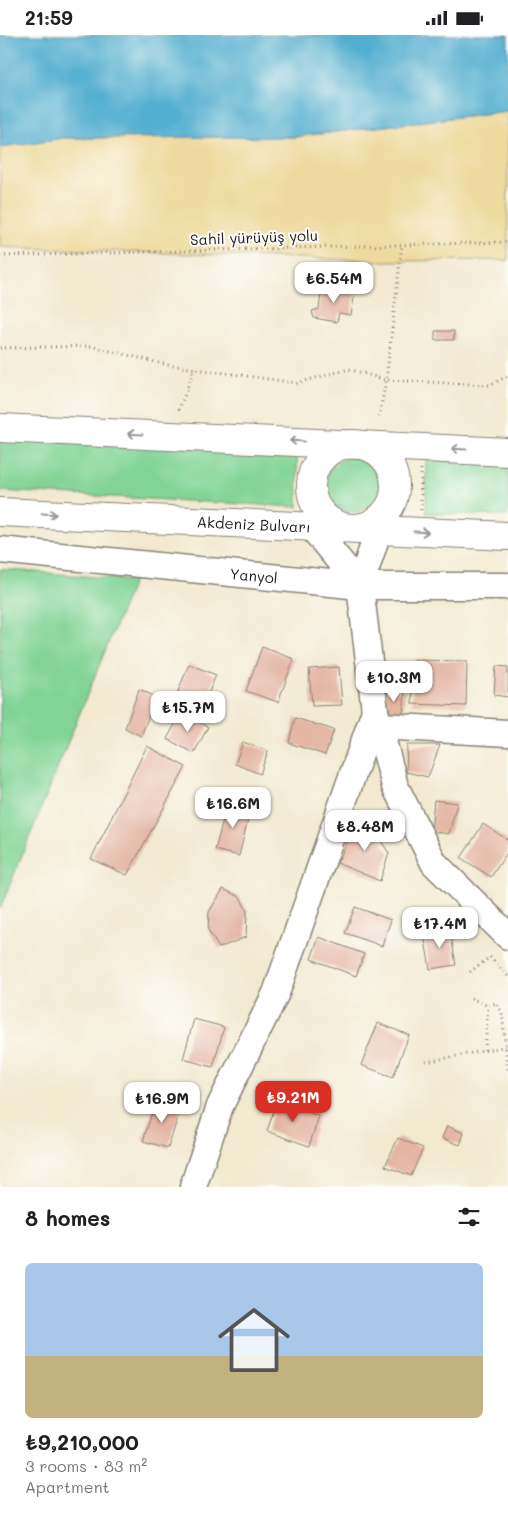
<!DOCTYPE html>
<meta charset="utf-8">
<style>
body{margin:0;font-family:Mali,sans-serif;background:#f2f2f2;color:#202124;height:100vh;display:flex;flex-direction:column;font-size:19px;white-space:nowrap}
*{box-sizing:border-box;margin:0}
p{font-size:16px;color:#757577}
.icon{flex:none;width:28px;height:28px;fill:none;stroke:currentColor;stroke-width:2;stroke-linecap:round;stroke-linejoin:round}
.map{position:relative;height:1152px;overflow:hidden}
.side{display:flex;flex-direction:column;background:#fff;flex:1}
.side>*{flex:none}
.price{position:absolute;translate:-50% -42px;padding:0 11px;border-radius:10px;background:#fff;color:#222;font-size:16px;line-height:32px;filter:drop-shadow(0 1px 2px #0008)}
.price::after{content:'';position:absolute;left:50%;top:30px;width:15px;height:11px;margin-left:-8px;background:inherit;clip-path:polygon(0 0,100% 0,50% 100%)}
.price.active{background:#d93025;color:#fff}
ul{padding:0;list-style:none}
li{display:grid;align-content:center;gap:10px;height:265px;padding:0 25px}
li span{display:grid;place-items:center;height:155px;border-radius:8px;color:#555}
li>.icon{margin-inline-start:auto}
span .icon{width:90px;height:90px;fill:#fffc;stroke-width:1}
li b{font-size:21px}
h2{display:flex;justify-content:space-between;align-items:center;height:60px;padding:0 25px;font-size:21px}
.status{display:flex;justify-content:space-between;align-items:center;height:35px;padding:0 25px;background:#fff;direction:ltr}
.status svg{height:14px;fill:currentColor}
.map>svg:first-child{display:block}
</style>
<div class="status"><b>21:59</b><svg viewBox="0 0 49 12"><path d="M0 12V9h3v3zM5 12V6h3v6zM10 12V3h3v9zM15 12V0h3v12zM26 1h20v11H26zM47 4h2v5h-2z"/></svg></div>
<div class="map">
<svg width="508" height="1152" viewBox="0 0 508 1152">
<rect width="100%" height="100%" fill="#fdfcf7"/>
<filter id="ink" filterUnits="userSpaceOnUse"><feTurbulence type="fractalNoise" baseFrequency=".02" numOctaves="2"/><feDisplacementMap in="SourceGraphic" scale="10" xChannelSelector="R" yChannelSelector="G"/><feConvolveMatrix kernelMatrix="1 2 1 2 8 2 1 2 1" color-interpolation-filters="sRGB"/></filter>
<filter id="wash" filterUnits="userSpaceOnUse"><feTurbulence type="fractalNoise" baseFrequency=".0096" numOctaves="4" result="noise"/><feDisplacementMap in="SourceGraphic" scale="20" xChannelSelector="R" yChannelSelector="G"/><feGaussianBlur stdDeviation="1.12" result="paint"/><feColorMatrix in="noise" values="0 0 0 0 0 0 0 0 0 0 0 0 0 0 0 0 0 1.4 0 .05"/><feComposite in="paint" operator="in"/></filter>
<g filter="url(#wash)">
<rect width="100%" height="100%" fill="#f2e9d0"/>
<path fill="#82d495" stroke="#4f7858" d="M0,403L297,417L298,472L0,456Z
M325 450a27 27 0 1 1 54 0a27 27 0 1 1-54 0Z
M426,424L508,426V481L426,478Z
M0,534L134,545L0,874Z"/>
<path fill="#eeda9e" stroke="#857b5d" d="M508,76V225L382,226L0,212V112L64,103L295,102Z"/>
<path fill="#52afd0" stroke="#376676" d="M0,0H508V76L295,102L64,103L0,112Z"/>
<g id="blocks">
<path fill="#e4b5a3" d="M322,252L355,258L351,280L339,278L337,287L314,283L312,276L319,274Z
M435,296H454V305H435Z
M262,612L294,624L278,667L246,656Z
M414,625L467,626L466,671L412,669Z
M189,629L216,640L202,674L175,664Z
M496,631L508,632V662L494,660Z
M339,632L342,670L312,671L309,634Z
M139,654L156,662L141,701L125,693Z
M385,656H405L403,680H384Z
M181,678L208,692L194,718L167,704Z
M295,683L334,695L325,720L289,708Z
M243,707L268,716L260,739L235,729Z
M407,710H440L428,742L406,737Z
M147,711L186,732L127,840L91,824Z
M434,765L457,768L449,799L431,796Z
M228,766L251,772L239,821L215,815Z
M359,784L375,797L389,818L380,846L337,828Z
M483,789L508,805V816L491,842L461,823Z
M223,854L240,862L247,876L246,902L219,913L208,895L209,877Z
M355,872L391,885L382,911L345,898Z
M450,895L456,930L430,934L424,899Z
M319,902L364,919L356,941L311,924Z
M194,984L224,992L213,1032L183,1024Z
M378,988L409,1000L393,1042L361,1030Z
M156,1065L181,1072L168,1113L143,1106Z
M277,1066L319,1081L309,1111L267,1096Z
M447,1091L464,1098L460,1110L442,1103Z
M398,1103L423,1113L411,1141L385,1131Z"/>
</g>
</g>
<g filter="url(#ink)">
<use href="#blocks" fill-opacity="0" stroke="#878276" stroke-width="1"/>
<g fill="none" stroke-linecap="round" stroke-linejoin="round">
<defs>
<g id="minor">
<path d="M311,491L360,551"/>
<path d="M379,494L360,551L375,676L395,751L434,828L508,901"/>
<path id="s1" d="M0,515L360,551H508"/>
<path d="M379,691L508,698"/>
<path d="M193,1152L220,1071L276,958L375,676"/>
</g>
<g id="highway">
<path d="M0,393L508,417"/>
<circle cx="353" cy="451" r="42"/>
<path id="s2" d="M0,477L508,501"/>
</g>
</defs>
<use href="#minor" stroke="#878276" stroke-width="29"/>
<use href="#highway" stroke="#878276" stroke-width="30"/>
<path stroke="#878276" stroke-width="3" stroke-dasharray="1 4" stroke-linecap="butt" d="M0,221L508,207
M0,313L90,311L168,330L297,348L349,334L386,345L490,350L508,341
M179,375L194,334
M379,382L386,345L402,210
M421,434V475
M470,937L490,922L508,941
M471,963L488,971
M485,1015L488,971L496,968L502,977L508,1035
M426,1027L508,1011"/>
<use href="#minor" stroke="#fff" stroke-width="26"/>
<use href="#highway" stroke="#fff" stroke-width="28"/>
</g>
<defs><path id="oneway-shaft" d="M-6 0H5M1.5-3L5.5 0L1.5 3" fill="none" stroke-width="1.6" stroke-linecap="round" stroke-linejoin="round" transform="scale(1.25)"/></defs>
<g stroke="#999">
<use href="#oneway-shaft" transform="translate(135 399) rotate(-177)"/>
<use href="#oneway-shaft" transform="translate(297 406) rotate(-177)"/>
<use href="#oneway-shaft" transform="translate(459 414) rotate(-177)"/>
<use href="#oneway-shaft" transform="translate(49 479) rotate(3)"/>
<use href="#oneway-shaft" transform="translate(421 497) rotate(3)"/>
</g>
</g>
<g text-anchor="middle" dominant-baseline="central" stroke-width="4" stroke-linejoin="round" paint-order="stroke">
<g font-size="15" fill="#1c1c1c" stroke="#fdfcf7">
<text transform="translate(254 202) rotate(-2)">Sahil yürüyüş yolu</text>
<text stroke="none"><textPath href="#s2" startOffset="254">Akdeniz Bulvarı</textPath></text>
<text stroke="none"><textPath href="#s1" startOffset="255">Yanyol</textPath></text>
</g>
</g>
</svg>
<b class="price" style="left:334px;top:269px">₺6.54M</b>
<b class="price" style="left:394px;top:668px">₺10.3M</b>
<b class="price" style="left:188px;top:698px">₺15.7M</b>
<b class="price" style="left:233px;top:794px">₺16.6M</b>
<b class="price" style="left:365px;top:817px">₺8.48M</b>
<b class="price" style="left:440px;top:914px">₺17.4M</b>
<b class="price active" style="left:293px;top:1088px">₺9.21M</b>
<b class="price" style="left:162px;top:1089px">₺16.9M</b>
</div>
<section class="side">
<h2>8 homes<svg class="icon" aria-label="filters" viewBox="0 0 24 24"><path d="M4 7h16M4 17h16"/><circle cx="9" cy="7" r="2"/><circle cx="15" cy="17" r="2"/></svg></h2>
<ul>
<li><span style="background:linear-gradient(#a9c7e8 60%,#c2b280 0)"><svg class="icon" aria-label="home" viewBox="0 0 24 24"><path d="M3 11l9-7 9 7M6 9v11h12V9"/></svg></span><div><b>₺9,210,000</b><p>3 rooms · 83 m²</p><p>Apartment</p></div></li>
</ul>
</section>
